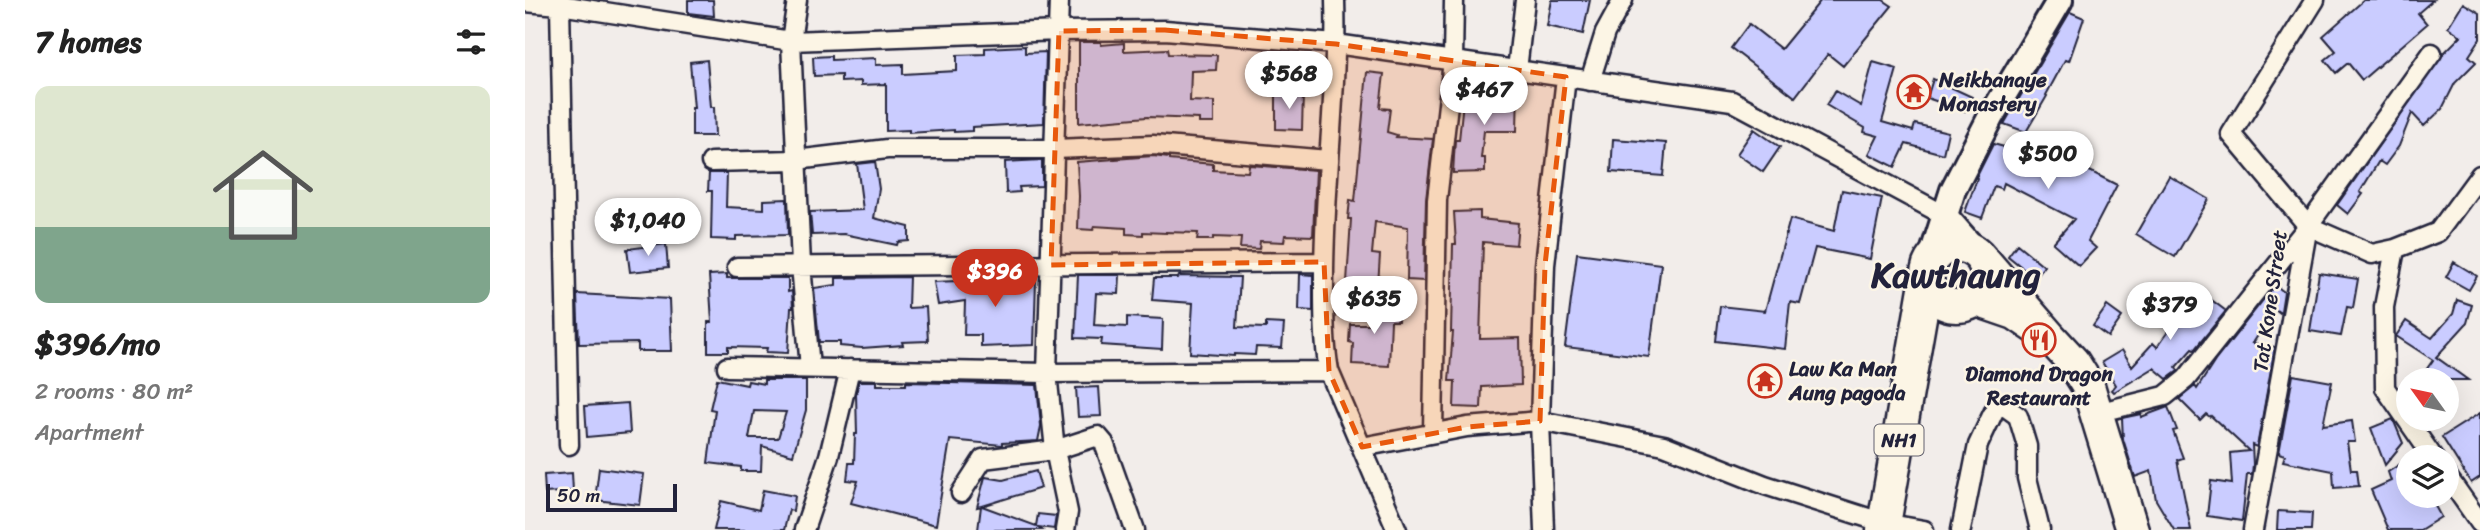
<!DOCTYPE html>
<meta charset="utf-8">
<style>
body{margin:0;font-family:Sriracha,sans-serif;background:#f2f2f2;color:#222;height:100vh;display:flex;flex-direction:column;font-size:26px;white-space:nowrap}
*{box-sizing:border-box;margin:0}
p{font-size:23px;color:#767676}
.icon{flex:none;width:38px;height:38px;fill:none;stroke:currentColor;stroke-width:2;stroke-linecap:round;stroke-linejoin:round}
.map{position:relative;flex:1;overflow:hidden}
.details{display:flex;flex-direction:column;background:#fff;width:525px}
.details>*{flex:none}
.needle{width:46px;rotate:303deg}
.controls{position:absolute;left:1871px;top:368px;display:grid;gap:14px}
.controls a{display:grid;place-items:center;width:63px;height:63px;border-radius:50%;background:#fff;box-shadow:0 7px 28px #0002;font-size:35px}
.scale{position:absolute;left:21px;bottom:18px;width:131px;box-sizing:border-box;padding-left:7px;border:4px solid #22223b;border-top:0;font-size:19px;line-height:24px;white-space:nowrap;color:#22223b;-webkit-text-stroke:5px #fcf5e5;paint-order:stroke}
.price{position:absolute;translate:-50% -60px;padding:0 16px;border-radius:24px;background:#fff;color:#222;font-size:23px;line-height:46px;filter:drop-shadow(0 2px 4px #0008)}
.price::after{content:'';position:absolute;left:50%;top:42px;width:21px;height:16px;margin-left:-10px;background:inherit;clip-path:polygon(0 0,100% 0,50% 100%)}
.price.current{background:#c8321e;color:#fff}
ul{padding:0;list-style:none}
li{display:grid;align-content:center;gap:14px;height:371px;padding:0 35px}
li span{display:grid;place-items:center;height:217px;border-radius:14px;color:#555}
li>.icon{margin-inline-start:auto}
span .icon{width:126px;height:126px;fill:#fffc;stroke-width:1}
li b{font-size:30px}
h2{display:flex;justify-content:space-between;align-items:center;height:84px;padding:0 35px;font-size:30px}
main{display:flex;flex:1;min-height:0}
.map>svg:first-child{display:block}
</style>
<main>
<section class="details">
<h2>7 homes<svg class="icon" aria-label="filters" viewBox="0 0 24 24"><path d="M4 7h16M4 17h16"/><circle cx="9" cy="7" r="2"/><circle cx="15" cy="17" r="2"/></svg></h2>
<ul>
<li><span style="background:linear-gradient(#dfe7d0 65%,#7fa58c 0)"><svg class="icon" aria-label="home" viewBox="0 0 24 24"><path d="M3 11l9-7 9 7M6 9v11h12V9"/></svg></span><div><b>$396/mo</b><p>2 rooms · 80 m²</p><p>Apartment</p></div></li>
</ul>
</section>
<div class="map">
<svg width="1955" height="530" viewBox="0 0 1955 530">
<rect width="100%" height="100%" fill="#f2edea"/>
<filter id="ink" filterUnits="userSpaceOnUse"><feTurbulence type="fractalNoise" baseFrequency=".0143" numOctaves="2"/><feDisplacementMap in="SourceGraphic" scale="14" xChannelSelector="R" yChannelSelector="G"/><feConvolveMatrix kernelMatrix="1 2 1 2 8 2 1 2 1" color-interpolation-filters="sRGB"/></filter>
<g filter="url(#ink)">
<path fill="#caccff" stroke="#22223b" stroke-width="2" fill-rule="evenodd" d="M163,0H188L189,16L163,13Z
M1027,0H1065L1058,34L1022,26Z
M1296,0H1358L1367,6L1318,66L1303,54L1270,97L1206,48L1224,24L1256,49Z
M1839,0H1908L1893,13L1902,24L1837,80L1823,63L1811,73L1800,60L1811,51L1798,36Z
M1938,3L1955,13V39L1944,56L1951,62L1930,83L1917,109L1899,126L1887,113L1874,146L1860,165L1854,161L1835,192L1838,194L1823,214L1812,205L1918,54L1936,36L1923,27Z
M1545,12L1559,18L1544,61L1540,60L1521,95L1522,96L1501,132L1479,124Z
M554,42H576V45L599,43V51L642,49L643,54L692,55L691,70L666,71L665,101L689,102V123H674V119L622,117L554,123Z
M500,46V53L521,52L519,123L447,127V131L429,132V130L384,133V130L361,131V84L336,85V81L316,82V75L289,76L288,57L306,56V60L351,58V65L378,64V74L432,71V55L460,54V48Z
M182,60L186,107H189L190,136H167V108H169L165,62Z
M783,61H798L797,87H782Z
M1348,62L1372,69L1357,122L1388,131L1390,124L1423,132L1418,154L1381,144L1370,167L1344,154L1353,136L1339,132L1340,128L1301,105L1310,91L1336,106Z
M842,72L859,74L855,108L865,109L862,132L872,135L871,137L908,139L901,200L899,281L882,280L883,227L850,222L847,254L855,255L853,285L822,282L826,219H823L825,200L830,201Z
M1408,79L1447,97L1440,111L1402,98Z
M970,85H993L992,131H959L956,158H960V172L928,173L930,140H934L938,101L970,104Z
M751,93L778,94L777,130L751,129Z
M1229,129L1255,147L1238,172L1212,154Z
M1088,139L1141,143L1138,176L1086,172Z
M1506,141L1592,185L1563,241L1571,248L1554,266L1528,243L1549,219L1479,183L1477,189L1469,186L1457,218L1440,212L1452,179L1451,178L1468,144L1502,153Z
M628,156L644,158V160L688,164V170L723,172L724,165L791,170L788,236L760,235L759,242L735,241L734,249L715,248L716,238L688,237V240H672L673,233L641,232V233L618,232V235L601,234V228L569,226L568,230L553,229L554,196L552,162Z
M517,160V186L494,187L495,192L481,193L480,162Z
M350,162L354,189L349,218L384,227V241L373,242L372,245L319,234L287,235L285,212L338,210L332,164Z
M184,173H202L201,207L239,209V200L262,199L263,235L211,236V240L186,239L187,191H183Z
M1644,176L1684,199L1650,257L1611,234Z
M1317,190L1357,198L1345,259L1290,248L1275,304L1265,302L1260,349L1191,341L1195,306L1240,311L1265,219L1309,231Z
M955,211V219L993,223L991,245L958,242L955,339L995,338L996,385L957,387L956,408L929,407L930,381H924L928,332H926L928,244H931L929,212Z
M141,244L143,268L105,272L102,249Z
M1492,244L1519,266L1510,278L1483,256Z
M1052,253L1136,264L1124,357L1040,347Z
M1929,262L1952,276L1944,290L1921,277Z
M1794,273L1833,279L1828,308L1822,307L1816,336L1785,331Z
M202,274V278H263V292L267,291L268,308H266L263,353L241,352L242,348L203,347V352H183V322H187L184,275Z
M775,274L788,275V311L774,310Z
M553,275H595L594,294L571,293L569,325L602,327V317L638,319L637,349L576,345L577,339L550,338Z
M457,276L511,279L509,345L456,347V335H439L440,301L413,305L409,282L456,280Z
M654,276L715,277L712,327L741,328V323L759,324L757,348L731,347L730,355L709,354V356L665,353L668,303L627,300L629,278H653Z
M384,277L383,308L401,307L403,341L377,342L378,345L337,348L315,346V342H294L289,288L311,285V278Z
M1750,285L1759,292L1756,311L1755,313L1750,309L1728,343L1750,347L1732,447L1727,445L1728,464L1727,474H1722L1717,521L1682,516L1686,481L1707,484L1705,453L1724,451L1686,416L1685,417L1681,414L1675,420L1654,399L1670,386L1672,389L1690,361Z
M1668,286L1701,311L1669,350L1667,349L1651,367L1653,371L1642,379L1629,368L1589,392L1587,390L1591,385L1577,362L1597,350L1607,366L1628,343L1632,347L1657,312L1651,308Z
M52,294L145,299L147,351H113V343L54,344Z
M1932,300L1947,305L1942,323L1911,357L1943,380H1894L1908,360L1871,336L1881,321L1907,338L1928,314Z
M849,302L874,303L873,321H866L864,366L827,364L828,343L824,342L825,324H848Z
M1582,306L1597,317L1583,337L1568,326Z
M1768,375L1807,382L1798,425L1827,421L1830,442H1822L1826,470H1832L1834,486L1809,488L1808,471L1758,461L1760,455L1754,453Z
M192,379L222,385L223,381L239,384V380H281V410L268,455L237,446L236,471H216V467L183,463L190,410L185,409ZM229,411L261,412L253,438H224Z
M334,381H352V385H381V382L512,385L516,426L513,441L477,443V445L425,440L411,525L326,503L333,481L322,480L324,463H329L330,434H332L331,394Z
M574,387L576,416L553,417L551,388Z
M103,403L105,433L62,437L60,406Z
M1643,407L1652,430L1648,431L1658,458L1652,460L1666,530H1649L1631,500L1626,471L1610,477L1598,439L1597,418L1616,414V417Z
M1955,413V477L1946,483L1917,437Z
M1868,419L1878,443L1860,465L1846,428Z
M1883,459V495H1904L1916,517L1895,530H1863L1846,490L1866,481L1863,472Z
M74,468L119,474L115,505L70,500Z
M511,471L516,488L457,506L511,526L513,514L531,516L529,529L513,527L517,530H453L456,506L452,507L460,477L478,480Z
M47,473L48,491L20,493L19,475Z
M238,490L270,496L268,511L264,510L259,530H189L196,501L234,510Z
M1753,511L1787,513L1786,530H1752Z"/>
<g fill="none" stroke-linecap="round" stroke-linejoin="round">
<defs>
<path id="street" d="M272,0L266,41L276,265L285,368
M534,0L522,373L530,450L543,512L540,530
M810,0C813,95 798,190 799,285C799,314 799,342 804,371L872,530
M0,2L35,5L266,41L534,31L640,30L811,44L1207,101L1419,215
M35,5L44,445
M992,70L1000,0
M1065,81L1080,33L1098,0
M186,162L271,160L362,149H530L628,145L803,160
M1783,226L1706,134L1790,0
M1870,249L1859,307L1860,388L1908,457
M212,267L799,262
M202,367L522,373L804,371
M1572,413L1640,396L1661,379L1783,226L1847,254L1870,249L1913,232L1955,175
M908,432L912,200L928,61L929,0
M837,447L942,427L1015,421L1139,445L1240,485L1359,523L1399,530
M1922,476L1955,523
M436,493L458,459L530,450L573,436L579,443L610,530
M279,530L304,456L325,369
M1019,530L1015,421L1020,265L1041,77
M1436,530L1453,445L1470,409L1479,406L1493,416L1502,446V478L1515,530
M1728,530L1783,226L1907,53"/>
<path id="secondary" d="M1419,215L1453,254
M1403,268L1428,190L1465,118L1535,0"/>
<path id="highway" d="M1402 276a30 30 0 1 1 60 0a30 30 0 1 1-60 0Z
M1452,300L1490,313L1524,336L1460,262
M1524,336L1548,362L1563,386L1607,530
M1358,530L1402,277"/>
</defs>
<use href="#street" stroke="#22223b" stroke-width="23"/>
<use href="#secondary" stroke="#22223b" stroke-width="30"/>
<use href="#highway" stroke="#22223b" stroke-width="37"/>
<use href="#street" stroke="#fcf5e5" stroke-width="18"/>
<use href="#secondary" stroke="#fcf5e5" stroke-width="24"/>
<use href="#highway" stroke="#fcf5e5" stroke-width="32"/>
</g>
</g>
<path fill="#e8590c" fill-opacity="0.2" stroke="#e8590c" stroke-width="5" stroke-dasharray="14 9" stroke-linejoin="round" d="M640,30L811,44L1041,77L1020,265L1015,421L942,427L837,447L804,371L799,262L526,265L534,31Z"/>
<defs>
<symbol id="temple-ring" viewBox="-11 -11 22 22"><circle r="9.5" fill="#fcf5e5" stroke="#c8321e" stroke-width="1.5"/><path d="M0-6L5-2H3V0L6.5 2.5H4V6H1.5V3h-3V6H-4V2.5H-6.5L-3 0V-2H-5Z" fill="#c8321e"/></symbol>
<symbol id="restaurant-ring" viewBox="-11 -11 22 22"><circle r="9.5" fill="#fcf5e5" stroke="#c8321e" stroke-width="1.5"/><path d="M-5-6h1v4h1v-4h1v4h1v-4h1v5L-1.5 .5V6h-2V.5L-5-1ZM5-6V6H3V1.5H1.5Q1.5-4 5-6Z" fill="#c8321e"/></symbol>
</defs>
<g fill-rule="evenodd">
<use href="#temple-ring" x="1370" y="73" width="38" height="38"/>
<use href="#restaurant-ring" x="1495" y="321" width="38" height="38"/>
<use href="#temple-ring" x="1221" y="362" width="38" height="38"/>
</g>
<g text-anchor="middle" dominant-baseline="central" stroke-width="5" stroke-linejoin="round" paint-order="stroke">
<rect fill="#fcf5e5" stroke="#63616e" stroke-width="2" x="1349.5" y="424.5" width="49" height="31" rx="5"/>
<g font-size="19" font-weight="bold" fill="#22223b">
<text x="1374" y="440">NH1</text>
</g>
<g font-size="21" font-weight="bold" fill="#22223b" stroke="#fcf5e5" text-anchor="start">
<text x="1414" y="80">Neikbanaye<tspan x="1414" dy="24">Monastery</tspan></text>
<text x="1264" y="369">Law Ka Man<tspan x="1264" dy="24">Aung pagoda</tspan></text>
<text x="1514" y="374" text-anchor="middle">Diamond Dragon<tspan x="1514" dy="24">Restaurant</tspan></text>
</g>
<g font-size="21" fill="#22223b" stroke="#fcf5e5">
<text transform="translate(1745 301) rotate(-82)">Tat Kone Street</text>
</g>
<g font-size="35" font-weight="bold" fill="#22223b" stroke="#fcf5e5">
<text x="1431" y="275">Kawthaung</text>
</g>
</g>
</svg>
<div class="controls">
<a><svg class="needle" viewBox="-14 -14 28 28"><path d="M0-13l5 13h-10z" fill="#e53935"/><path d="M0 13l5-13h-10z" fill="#767676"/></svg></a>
<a><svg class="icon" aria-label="layers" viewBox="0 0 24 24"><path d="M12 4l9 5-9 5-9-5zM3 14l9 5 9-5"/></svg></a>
</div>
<div class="scale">50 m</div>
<b class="price" style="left:764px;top:111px">$568</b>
<b class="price" style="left:959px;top:127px">$467</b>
<b class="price" style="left:1523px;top:191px">$500</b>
<b class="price" style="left:123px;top:258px">$1,040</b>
<b class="price current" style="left:470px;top:309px">$396</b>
<b class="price" style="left:849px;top:336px">$635</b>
<b class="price" style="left:1645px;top:342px">$379</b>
</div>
</main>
